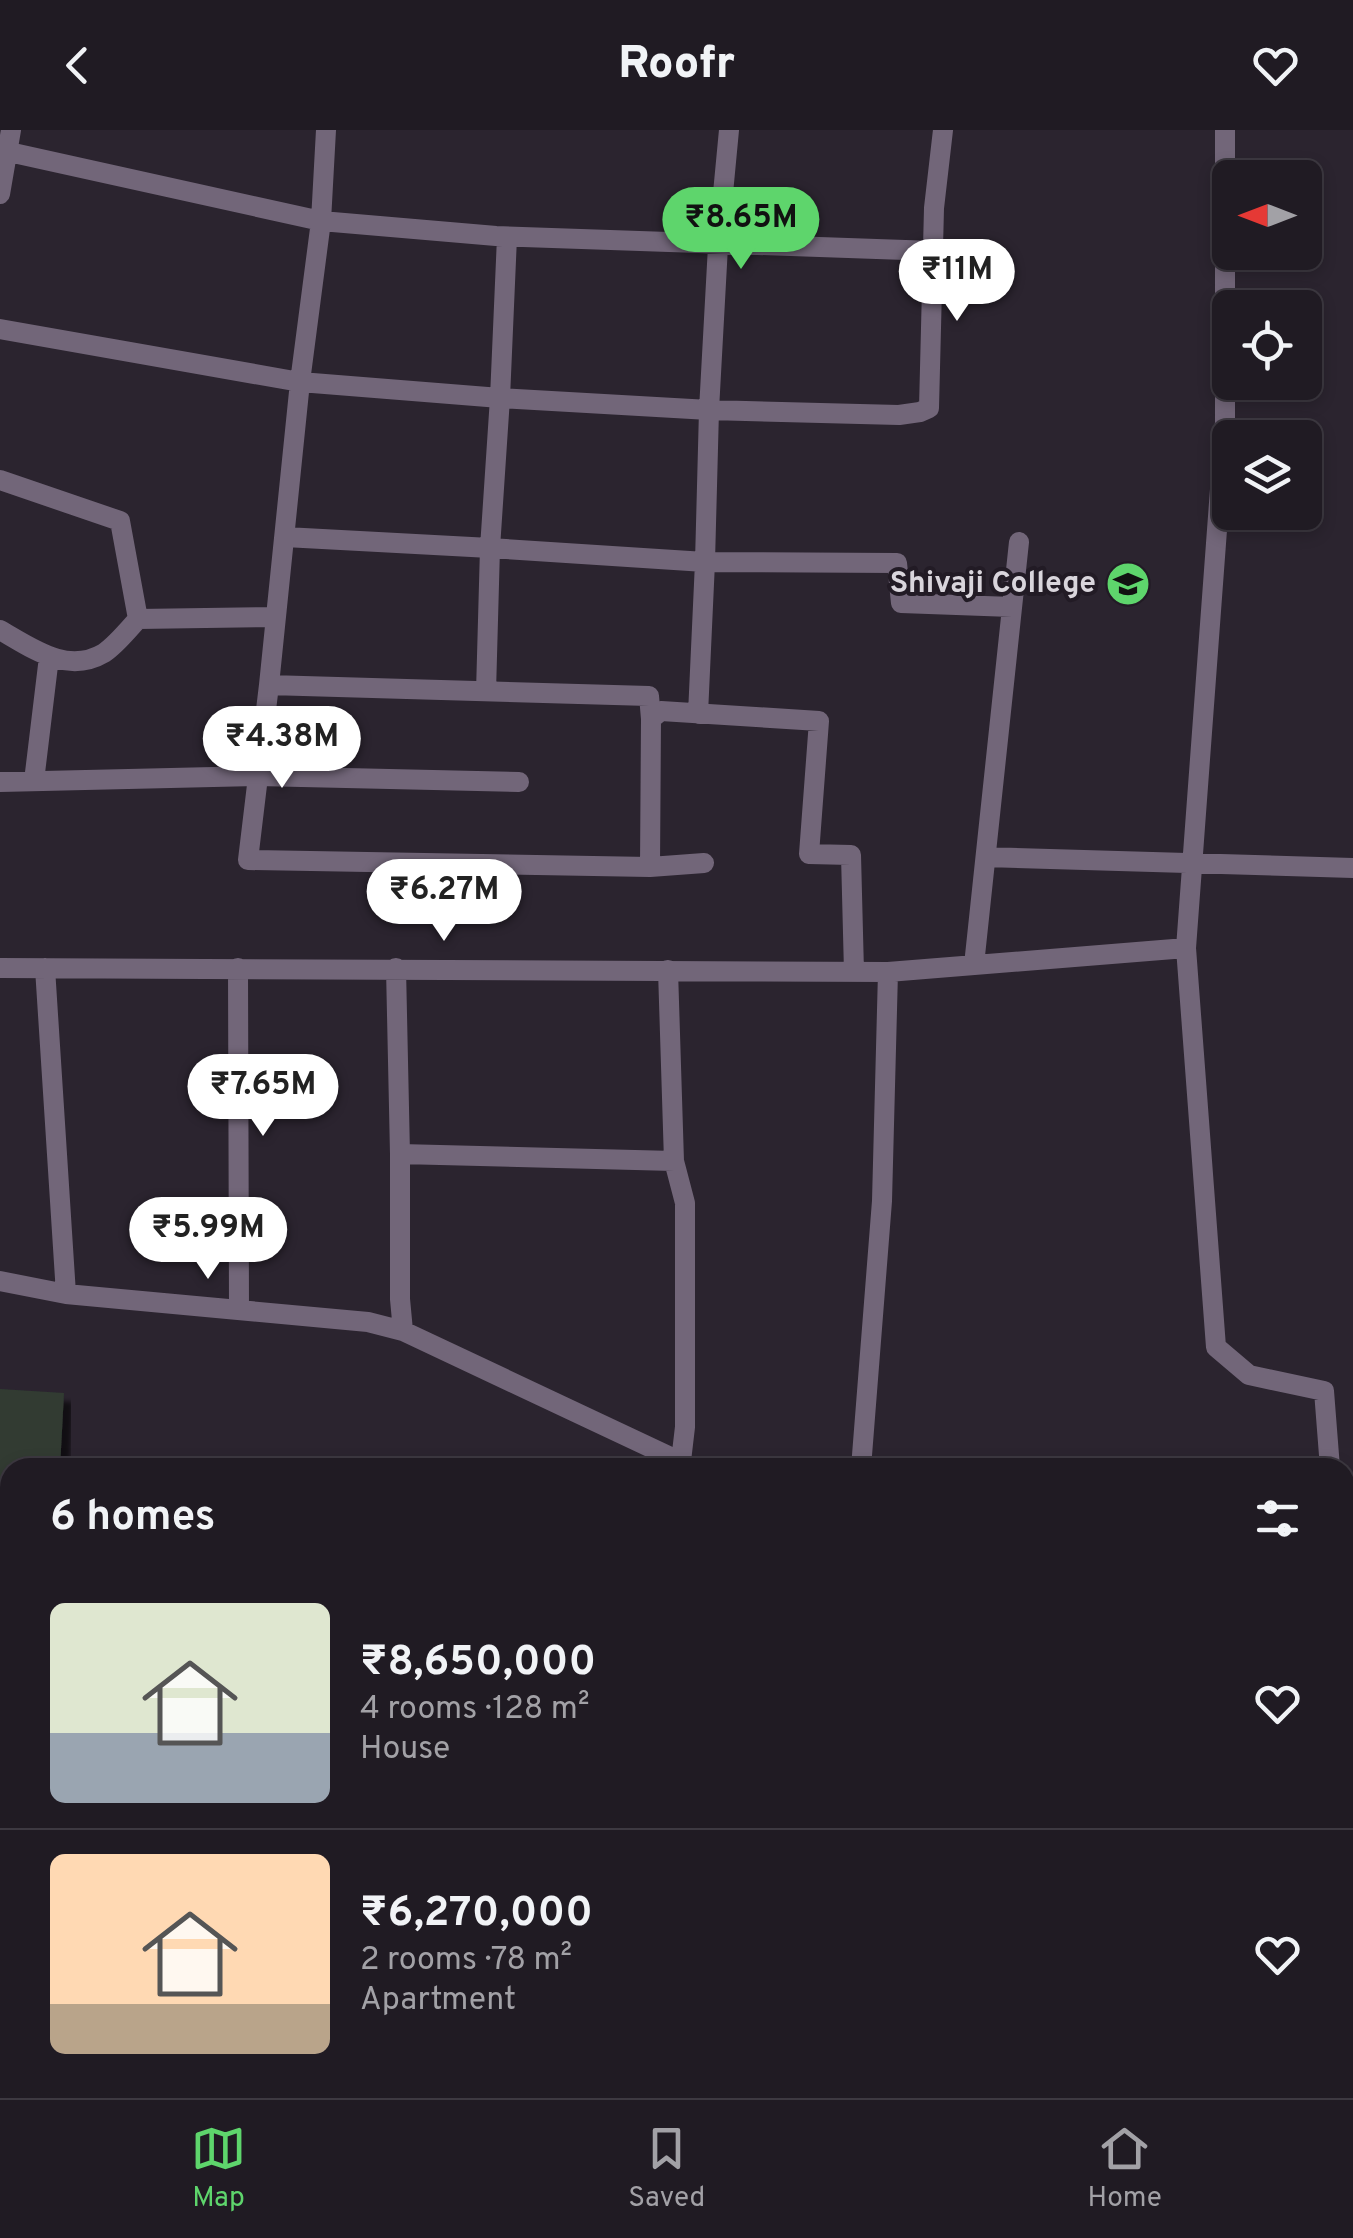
<!DOCTYPE html>
<meta charset="utf-8">
<style>
body{margin:0;font-family:Overpass,sans-serif;background:#2d2830;color:#f1f3f6;height:100vh;display:flex;flex-direction:column;font-size:38px;white-space:nowrap}
*{box-sizing:border-box;margin:0}
p{font-size:32px;color:#a2a1a6}
.icon{flex:none;width:55px;height:55px;fill:none;stroke:currentColor;stroke-width:2;stroke-linecap:round;stroke-linejoin:round}
.map{position:relative;flex:1;overflow:hidden}
.sheet{position:absolute;left:0px;top:1328px;width:1355px;height:642px;display:flex;flex-direction:column;background:#201b23;border-radius:30px 30px 0 0;box-shadow:0 5px 15px #0003,0 0 0 2px #3d3941}
.sheet>*{flex:none}
.needle{width:65px;rotate:270deg}
.tools{position:absolute;left:1212px;top:30px;display:grid;gap:20px}
.tools a{display:grid;place-items:center;width:110px;height:110px;border-radius:15px;background:#201b23;box-shadow:0 5px 15px #0003,0 0 0 2px #3d3941;font-size:50px}
.price{position:absolute;translate:-50% -85px;padding:0 22px;border-radius:35px;background:#fff;color:#222;font-size:32px;line-height:65px;filter:drop-shadow(0 2px 5px #0008)}
.price::after{content:'';position:absolute;left:50%;top:60px;width:30px;height:22px;margin-left:-15px;background:inherit;clip-path:polygon(0 0,100% 0,50% 100%)}
.price.current{background:#5ed56c;color:#111}
ul{padding:0;list-style:none}
li{display:flex;align-items:center;gap:30px;height:250px;padding:0 50px}
li+li{border-top:2px solid #3d3941}
li span{display:grid;place-items:center;flex:none;width:280px;height:200px;border-radius:15px;color:#555}
li>.icon{margin-inline-start:auto}
span .icon{width:120px;height:120px;fill:#fffc;stroke-width:1}
li b{font-size:42px}
h2{display:flex;justify-content:space-between;align-items:center;height:120px;padding:0 50px;font-size:42px}
header{display:flex;justify-content:space-between;align-items:center;height:130px;padding:0 50px;background:#201b23;font-size:45px;font-weight:800}
.tabs{display:flex;justify-content:space-around;align-items:center;height:140px;border-top:2px solid #3d3941;background:#201b23;font-size:28px;color:#a2a1a6}
.tabs a{display:grid;justify-items:center;gap:5px}
.tabs .current{color:#5ed56c}
.map>svg:first-child{display:block}
</style>
<header><svg class="icon" aria-label="back" viewBox="0 0 24 24"><path d="M15 5l-7 7 7 7"/></svg>Roofr<svg class="icon" aria-label="heart" viewBox="0 0 24 24"><path d="M12 20l-8-8c-3-5 5-10 8-4 3-6 11-1 8 4z"/></svg></header>
<div class="map">
<svg width="1353" height="1968" viewBox="0 0 1353 1968">
<defs>
<filter id="shadow"><feDropShadow dx="9" dy="9" stdDeviation="2.5" flood-color="#0009"/></filter>
</defs>
<rect width="100%" height="100%" fill="#2b242f"/>
<path fill="#303b31" filter="url(#shadow)" d="M0,1259L64,1263L60,1338H10V1437L0,1436Z"/>
<g fill="none" stroke-linecap="round" stroke-linejoin="round">
<path stroke="#726679" stroke-width="14" d="M0,1609L10,1611
M328,1960L329,1968"/>
<path stroke="#726679" stroke-width="20" d="M0,20L321,91L496,106L934,121
M0,64L11,0
M0,199L300,252L500,268L507,107
M0,350L120,391L138,489
M285,407L490,418L500,268L709,280L718,116L729,0
M0,500C32,518 67,545 104,523C116,515 128,500 138,489L276,487
M269,555L300,252L321,91L326,0
M486,562L490,418L705,432L709,280L899,285L920,282L929,278L934,78L943,0
M698,584L705,432L897,433L901,473L1012,477
M34,651L49,527
M0,652L258,646L519,652
M986,727L1353,738
M704,733L650,737L651,589L661,581L819,591L809,724L851,725L854,842
M650,737L248,730L269,555L649,566L651,589
M1186,818L1216,1217L1249,1245L1324,1261L1330,1338
M974,835L1019,412
M0,838L888,842
M45,838L66,1164
M238,838L239,1180
M396,838L400,1024
M668,840L674,1031L400,1024V1169L403,1201L694,1338
M674,1031L685,1073V1297L681,1331
M0,1151L66,1164L368,1192L403,1201
M861,1338L882,1071L888,842L1186,818L1225,292V0
M1345,1653V1689
M1345,1828L1353,1825
M0,1886L10,1889
M106,1960L107,1968
M671,1968L674,1960
M1144,1968L1147,1960"/>
</g>
<defs>
<symbol id="university-disc" viewBox="-11 -11 22 22"><circle r="9.5" fill="#5ed56c" stroke="#221b25"/><path d="M0-5L7-2L0 1L-7-2ZM-4 1L0 2.5L4 1V4Q0 6-4 4Z" fill="#111"/></symbol>
</defs>
<g fill-rule="evenodd">
<use href="#university-disc" x="1103" y="429" width="50" height="50"/>
</g>
<g text-anchor="middle" dominant-baseline="central" stroke-width="8" stroke-linejoin="round" paint-order="stroke">
<g font-size="30" font-weight="bold" fill="#d9d5dc" stroke="#221b25" text-anchor="end">
<text x="1096" y="454">Shivaji College</text>
</g>
</g>
</svg>
<div class="tools">
<a><svg class="needle" viewBox="-14 -14 28 28"><path d="M0-13l5 13h-10z" fill="#e53935"/><path d="M0 13l5-13h-10z" fill="#a2a1a6"/></svg></a>
<a><svg class="icon" aria-label="locate" viewBox="0 0 24 24"><circle cx="12" cy="12" r="6"/><path d="M12 2v4M12 18v4M2 12h4M18 12h4"/></svg></a>
<a><svg class="icon" aria-label="layers" viewBox="0 0 24 24"><path d="M12 4l9 5-9 5-9-5zM3 14l9 5 9-5"/></svg></a>
</div>
<b class="price current" style="left:741px;top:142px">₹8.65M</b>
<b class="price" style="left:957px;top:194px">₹11M</b>
<b class="price" style="left:282px;top:661px">₹4.38M</b>
<b class="price" style="left:444px;top:814px">₹6.27M</b>
<b class="price" style="left:263px;top:1009px">₹7.65M</b>
<b class="price" style="left:208px;top:1152px">₹5.99M</b>
<section class="sheet">
<h2>6 homes<svg class="icon" aria-label="filters" viewBox="0 0 24 24"><path d="M4 7h16M4 17h16"/><circle cx="9" cy="7" r="2"/><circle cx="15" cy="17" r="2"/></svg></h2>
<ul>
<li><span style="background:linear-gradient(#dfe7d0 65%,#9aa5b1 0)"><svg class="icon" aria-label="home" viewBox="0 0 24 24"><path d="M3 11l9-7 9 7M6 9v11h12V9"/></svg></span><div><b>₹8,650,000</b><p>4 rooms · 128 m²</p><p>House</p></div><svg class="icon" aria-label="heart" viewBox="0 0 24 24"><path d="M12 20l-8-8c-3-5 5-10 8-4 3-6 11-1 8 4z"/></svg></li>
<li><span style="background:linear-gradient(#ffd9b3 75%,#b9a48a 0)"><svg class="icon" aria-label="home" viewBox="0 0 24 24"><path d="M3 11l9-7 9 7M6 9v11h12V9"/></svg></span><div><b>₹6,270,000</b><p>2 rooms · 78 m²</p><p>Apartment</p></div><svg class="icon" aria-label="heart" viewBox="0 0 24 24"><path d="M12 20l-8-8c-3-5 5-10 8-4 3-6 11-1 8 4z"/></svg></li>
</ul>
</section>
</div>
<nav class="tabs">
<a class="current"><svg class="icon" aria-label="map" viewBox="0 0 24 24"><path d="M3 6l6-2 6 2 6-2v14l-6 2-6-2-6 2zM9 4v14M15 6v14"/></svg>Map</a>
<a><svg class="icon" aria-label="saved" viewBox="0 0 24 24"><path d="M7 4h10v16l-5-4-5 4z"/></svg>Saved</a>
<a><svg class="icon" aria-label="home" viewBox="0 0 24 24"><path d="M3 11l9-7 9 7M6 9v11h12V9"/></svg>Home</a>
</nav>
